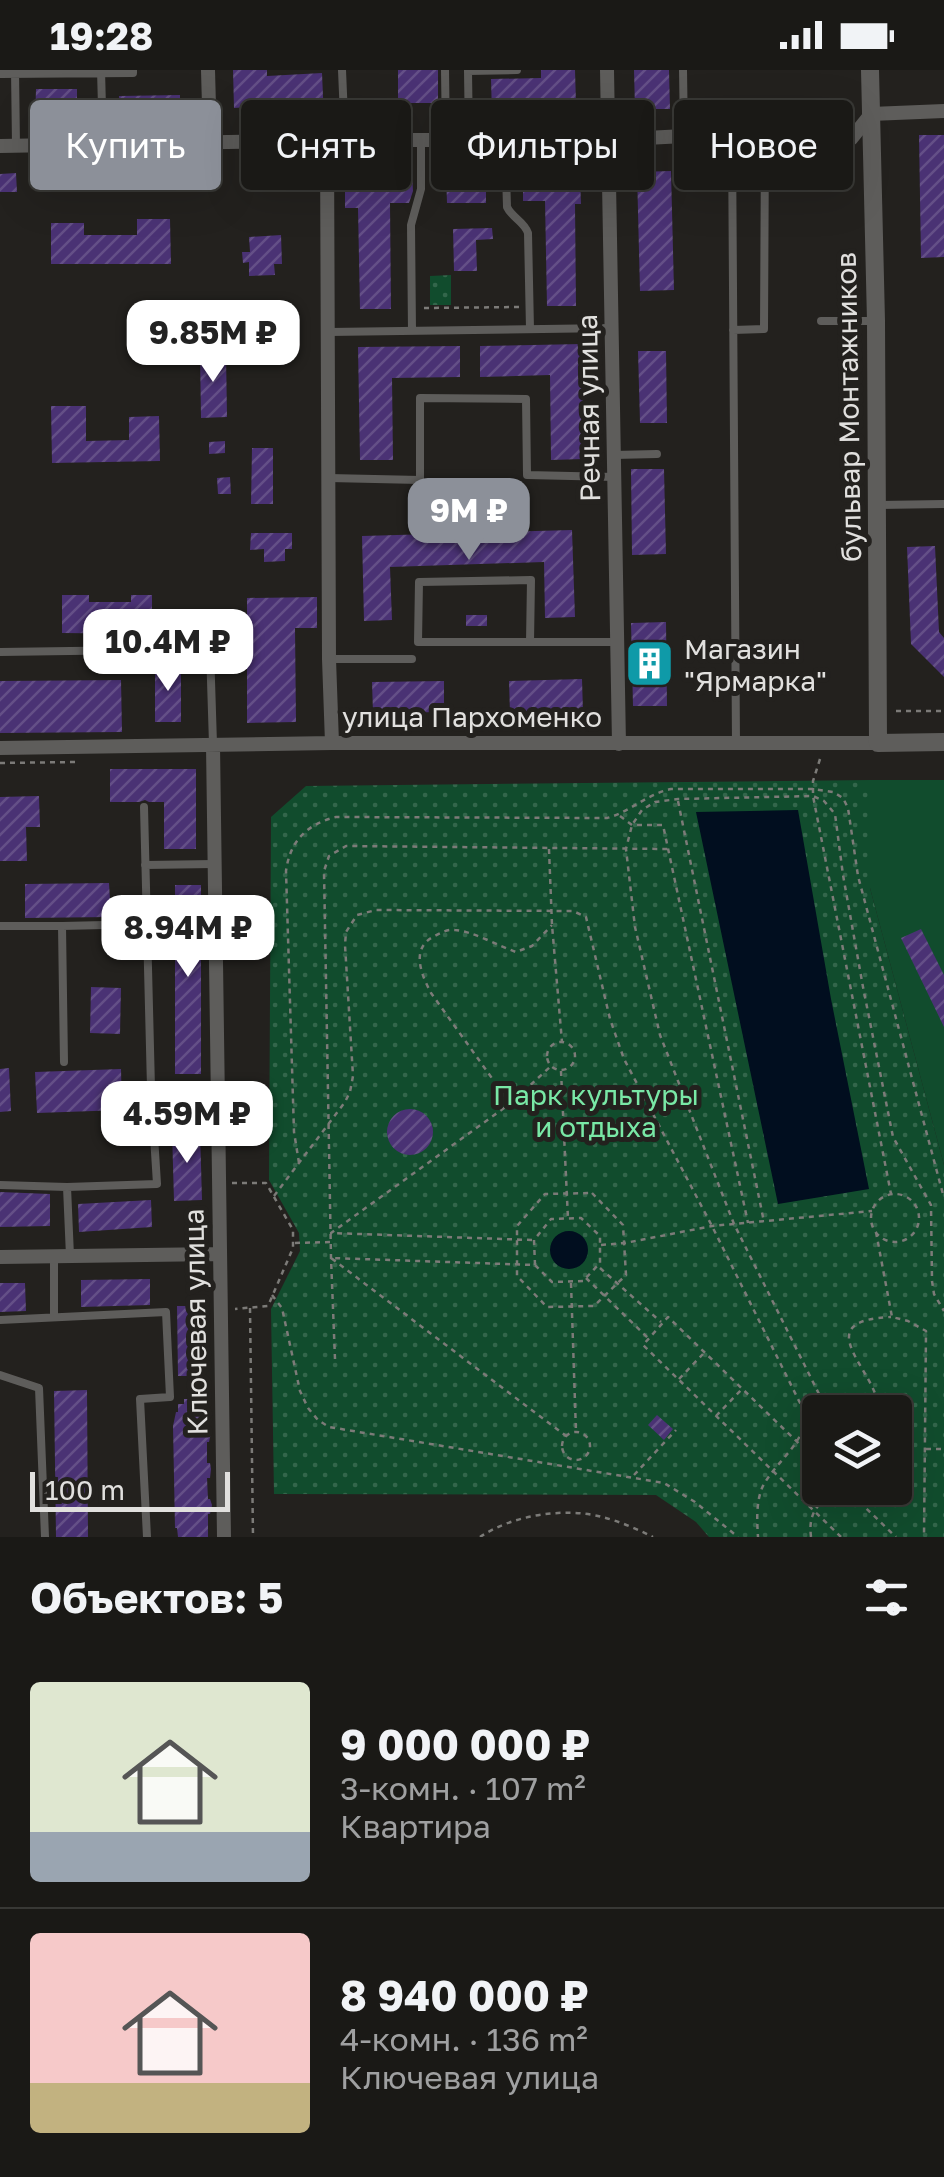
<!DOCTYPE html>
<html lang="ru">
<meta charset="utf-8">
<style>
body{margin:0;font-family:"Golos Text",sans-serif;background:#272623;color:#f1f3f6;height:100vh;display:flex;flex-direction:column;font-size:38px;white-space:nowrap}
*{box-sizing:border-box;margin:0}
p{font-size:32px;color:#9fa0a1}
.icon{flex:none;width:55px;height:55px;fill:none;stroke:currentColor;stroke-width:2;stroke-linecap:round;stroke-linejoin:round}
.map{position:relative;height:1467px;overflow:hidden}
.drawer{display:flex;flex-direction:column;background:#1a1916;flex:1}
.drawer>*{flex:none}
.top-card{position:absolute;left:30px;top:30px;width:885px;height:90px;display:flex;gap:20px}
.tools{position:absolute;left:802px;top:1325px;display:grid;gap:20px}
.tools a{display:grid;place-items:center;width:110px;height:110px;border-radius:10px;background:#1a1916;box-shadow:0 10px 40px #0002,0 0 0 2px #383835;font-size:50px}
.scale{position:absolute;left:30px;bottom:25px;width:200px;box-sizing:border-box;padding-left:10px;border:5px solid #e1e0de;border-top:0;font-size:28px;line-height:35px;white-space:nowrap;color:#e1e0de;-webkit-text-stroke:8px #23211e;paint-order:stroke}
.price{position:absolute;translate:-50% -85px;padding:0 22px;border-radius:20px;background:#fff;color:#222;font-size:32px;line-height:65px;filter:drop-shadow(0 2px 5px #0008)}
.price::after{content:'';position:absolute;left:50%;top:60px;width:30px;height:22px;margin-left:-15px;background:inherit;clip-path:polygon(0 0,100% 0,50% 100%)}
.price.on{background:#8c9099;color:#fff}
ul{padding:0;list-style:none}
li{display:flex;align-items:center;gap:30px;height:250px;padding:0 30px}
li+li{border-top:2px solid #383835}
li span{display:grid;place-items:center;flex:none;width:280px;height:200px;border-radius:10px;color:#555}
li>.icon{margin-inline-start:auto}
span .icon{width:120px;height:120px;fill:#fffc;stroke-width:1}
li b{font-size:42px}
h2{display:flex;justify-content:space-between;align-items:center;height:120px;padding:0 30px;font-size:42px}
.pill{padding:0 35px;border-radius:10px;background:#1a1916;box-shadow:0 10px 40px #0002,0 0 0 2px #383835;font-size:35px;line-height:90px}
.pill.on{background:#8c9099;color:#fff}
.status{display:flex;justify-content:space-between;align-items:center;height:70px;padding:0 50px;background:#1a1916;direction:ltr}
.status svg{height:28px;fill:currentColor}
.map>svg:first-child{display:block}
</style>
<div class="status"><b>19:28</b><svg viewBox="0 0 49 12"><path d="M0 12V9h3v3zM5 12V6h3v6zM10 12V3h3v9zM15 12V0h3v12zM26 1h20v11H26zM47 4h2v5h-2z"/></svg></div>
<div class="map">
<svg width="944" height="1467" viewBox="0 0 944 1467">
<defs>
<pattern id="grass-dots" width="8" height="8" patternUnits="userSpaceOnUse" patternTransform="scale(2.5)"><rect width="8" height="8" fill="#114c2d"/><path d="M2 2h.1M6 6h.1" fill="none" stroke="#33664b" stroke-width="1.8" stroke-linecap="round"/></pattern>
<pattern id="building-hatch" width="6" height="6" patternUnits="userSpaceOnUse" patternTransform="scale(2.5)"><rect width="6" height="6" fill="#4a3274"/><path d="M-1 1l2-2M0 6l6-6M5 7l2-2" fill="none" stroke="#644f87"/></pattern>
</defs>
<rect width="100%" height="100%" fill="#23211e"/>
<path fill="url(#grass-dots)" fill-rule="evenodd" d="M451,205V235H430V206Z
M870,710V818L944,1095V1467H709L696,1452L656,1425L274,1424L271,1239L300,1181L299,1163L269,1110L271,747L306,716ZM820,1342H895V1418H820Z"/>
<path fill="#114c2d" d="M870,710H944V1095L870,818Z"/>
<path fill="#010e1f" d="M798,740L831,929L869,1119L778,1134L696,742Z
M550 1180a19 19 0 1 1 38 0a19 19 0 1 1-38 0Z"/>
<path fill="url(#building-hatch)" d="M233,0H267V6L322,3L324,49L266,51L265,36L234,38Z
M398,0H438V33H398Z
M541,0H575L576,33L542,34V44L492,45L491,9L541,8Z
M634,0H669L670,39H635Z
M36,19H77V53H35Z
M180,25V53L120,54L119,26Z
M919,65H944V187L921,188Z
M671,101L674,220L640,221L637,102Z
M486,102V133H447L446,103Z
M523,102H574L580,108L581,134H575L576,236H547L545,131H523Z
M16,103L17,122H0V104Z
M412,104L413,121L409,133H390L391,239H360L358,138H345V112L351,105Z
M137,149H170L171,194H51V153H84V165H137Z
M492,158L493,169L476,170L477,201H454L453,159Z
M281,165L282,194H274L275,205L249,206V192L243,193L242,182H250L249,167Z
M582,274L584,389L551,390L550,305L480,307V276Z
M460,276V307L392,308L393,390H360L358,277Z
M638,281H666L667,353H640Z
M226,282L227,347L201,348L200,283Z
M51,336H86V371L129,370V347L159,346L160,391L52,393Z
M225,371V383L209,384V372Z
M252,378H273V434H251Z
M631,399H664L666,484L632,485Z
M230,407L231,424H218L217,408Z
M572,460L575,547L545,548L544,492L390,497L392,550L364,551L362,466Z
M251,463H292V479H285V491L264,492V479L250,480Z
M935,476L939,562L944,568V607L911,574L907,477Z
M62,525H89V532H131V525H152V564L62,563Z
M317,527V558H295L296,652L247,653V593H241V576H247V528Z
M466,545H487V556H466Z
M666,552L667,636H633L631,553Z
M155,595H181V652H155Z
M582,609L583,642L510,644L509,611Z
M121,610L122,662L0,663V611Z
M444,611V642L373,643L372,612Z
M110,699H196V779H164V732H149L145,730L139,732H110Z
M39,726L40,757H26L27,791H0V727Z
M109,813L111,847L25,848V814Z
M175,815H201V1004H175Z
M921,859L944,905V957L901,868Z
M91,917L121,918L120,964L90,963Z
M9,998L11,1041L0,1042V999Z
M121,999L122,1040L37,1043L35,1002Z
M387 1062a23 23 0 1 1 46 0a23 23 0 1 1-46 0Z
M200,1060L202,1130L174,1131L172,1061Z
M0,1122L50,1124V1156L0,1157Z
M151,1130L152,1157L79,1162L78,1134Z
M150,1209V1235L81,1237V1210Z
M0,1213H25L26,1241L0,1242Z
M177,1236H203L205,1306H178Z
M87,1320L88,1467H56L54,1321Z
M184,1329H195V1342H207V1357H209L211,1363L209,1372H207V1393H210L211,1399L210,1408H207L208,1429H210L212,1435L210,1444H208V1467H178L177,1458H175L173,1356L176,1342H178V1334H184Z
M657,1345L673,1359L664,1370L648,1355Z"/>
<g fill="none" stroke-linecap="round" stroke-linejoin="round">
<path stroke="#7c7b78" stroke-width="2.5" stroke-dasharray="5 5" stroke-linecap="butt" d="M518,91H595
M343,92H410
M433,92L495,91
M424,238L521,237
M896,641H944
M820,689L813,711V726L891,1124
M0,693L76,692
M678,731L764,1152
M620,746L632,755H663L748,1153
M549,779L552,855L562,972
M547 986a14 14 0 1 1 28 0a14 14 0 1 1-28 0Z
M561,1001L568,1149
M509,1032L431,923C422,906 410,879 433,867C440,863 447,859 455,860C472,861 499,876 516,882L532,876L552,855
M299,1093L294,1062L286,801C290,771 307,754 336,747L607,748C630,742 647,724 671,719H813L833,722L843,728L848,738L858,806L944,1128
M232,1113H266L293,1160V1178L268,1236L235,1239
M592,1123L623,1155L626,1205L594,1236L547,1237L517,1206V1156L545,1124Z
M871 1148a24 24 0 1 1 48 0a24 24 0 1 1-48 0Z
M274,1126L345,1032L350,1022L353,1006L345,875L346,862L357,845L376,840L573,841L586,847L610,949L624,989L712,1156L804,1341C810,1371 774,1392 762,1418C756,1433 757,1451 758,1467
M876,1162L892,1247L908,1251L926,1261L924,1467
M532,1170L331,1163L511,1033L551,996
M295,1173L331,1172
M601,1175L625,1173L712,1156L872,1141
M535,1195L534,1170L551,1149L581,1148L600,1166V1193L583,1211L552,1212L535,1195L331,1188L566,1366
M600,1198L661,1252
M586,1208L648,1268
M571,1213L576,1362
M272,1225L282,1238L300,1321L308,1338L318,1350L329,1357L664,1413L695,1432L738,1467
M250,1238L253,1467
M335,1289L331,1188L324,801L329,786L346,776L668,779
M679,1309L703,1284
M828,1342L734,1154L660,965L635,857L626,779L632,755L642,740L655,732L678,729L813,726L824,731L835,744L843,805L863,917L893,1067L931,1135L932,1211L934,1224L944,1241
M878,1342C878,1341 877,1327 876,1326C864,1291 814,1250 891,1247
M716,1346L741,1320
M562 1376a14 14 0 1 1 28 0a14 14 0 1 1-28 0Z
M926,1379H944
M820,1394L668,1247L643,1275L841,1467
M634,1405L676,1360
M845,1418L896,1467
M857,1427L864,1418
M480,1467C512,1445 565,1437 602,1447C619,1451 637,1459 653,1467
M811,1467C808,1441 818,1436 835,1418"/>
<path stroke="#5e5d5b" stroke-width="8" d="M15,0L16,75
M101,0L103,74
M342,0L345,70
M445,0L446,70
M683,0L684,65
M0,4L133,3V0
M732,66L736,674
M469,70L468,1L517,0
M505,70L507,137C512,148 524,151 528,163L530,259
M821,251H876
M733,260L764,259L765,69
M412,261L411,155L421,119V70
M329,262L612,258
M614,385L657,384
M329,408L420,410V328L526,329L527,405L615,407
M879,435L944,434
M530,572L531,510L419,512L418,572H617
M0,582L210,579L213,674
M329,589H412
M145,795L214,794
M0,856H62L64,992
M62,856L147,854
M151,1018H217
M0,1115L67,1117L157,1114L151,1018L144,737
M67,1117L70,1186
M54,1186V1247
M0,1250L166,1242L170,1327L140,1329L147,1467
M0,1305L39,1318L45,1467"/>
<path stroke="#5e5d5b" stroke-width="14" d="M208,0L210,72
M607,0L619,674
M327,70L329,589L332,673
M0,76L345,70H608L684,66L851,69L871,44L944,41
M213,675L224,1467
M0,678L332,673H878
M0,1187L218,1184"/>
<path stroke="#5e5d5b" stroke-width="18" d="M870,0L876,251L878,673L944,672"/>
</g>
<defs>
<symbol id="building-square" viewBox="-11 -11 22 22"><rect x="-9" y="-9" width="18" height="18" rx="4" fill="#0f9aa8" stroke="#23211e"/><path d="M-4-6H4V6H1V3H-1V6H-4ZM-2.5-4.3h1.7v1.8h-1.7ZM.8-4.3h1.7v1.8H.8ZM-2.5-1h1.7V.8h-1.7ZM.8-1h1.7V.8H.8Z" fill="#fff"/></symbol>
</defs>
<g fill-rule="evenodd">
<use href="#building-square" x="622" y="566" width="55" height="55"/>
</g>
<g text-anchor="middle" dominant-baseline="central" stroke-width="10" stroke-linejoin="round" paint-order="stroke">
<g font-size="28" fill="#e1e0de" stroke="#23211e">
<text transform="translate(848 337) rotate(-91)">бульвар Монтажников</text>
<text transform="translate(588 338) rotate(-91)">Речная улица</text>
<text x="472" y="646">улица Пархоменко</text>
<text transform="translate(195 1252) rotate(-91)">Ключевая улица</text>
</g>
<g font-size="28" fill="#e1e0de" stroke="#23211e" text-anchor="start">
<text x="684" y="578">Магазин<tspan x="684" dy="32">"Ярмарка"</tspan></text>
</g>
<g font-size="28" fill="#79e8a6" stroke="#23211e">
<text x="596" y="1024">Парк культуры<tspan x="596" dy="32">и отдыха</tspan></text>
</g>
</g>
</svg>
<div class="tools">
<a><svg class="icon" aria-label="layers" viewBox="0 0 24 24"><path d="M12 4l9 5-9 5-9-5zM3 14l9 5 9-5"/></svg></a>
</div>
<div class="scale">100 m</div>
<b class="price" style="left:213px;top:315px">9.85M ₽</b>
<b class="price on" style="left:469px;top:493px">9M ₽</b>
<b class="price" style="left:168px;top:624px">10.4M ₽</b>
<b class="price" style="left:188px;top:910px">8.94M ₽</b>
<b class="price" style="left:187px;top:1096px">4.59M ₽</b>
<div class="top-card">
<a class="pill on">Купить</a>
<a class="pill">Снять</a>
<a class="pill">Фильтры</a>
<a class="pill">Новое</a>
</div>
</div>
<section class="drawer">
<h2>Объектов: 5<svg class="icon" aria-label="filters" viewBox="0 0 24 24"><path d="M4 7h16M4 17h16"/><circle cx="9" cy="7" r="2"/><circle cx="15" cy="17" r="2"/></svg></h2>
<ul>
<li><span style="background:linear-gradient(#dfe7d0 75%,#9aa5b1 0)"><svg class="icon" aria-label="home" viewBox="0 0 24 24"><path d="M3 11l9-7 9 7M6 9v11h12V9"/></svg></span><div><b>9 000 000 ₽</b><p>3-комн. · 107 m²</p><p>Квартира</p></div></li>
<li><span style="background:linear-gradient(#f6c9c9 75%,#c2b280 0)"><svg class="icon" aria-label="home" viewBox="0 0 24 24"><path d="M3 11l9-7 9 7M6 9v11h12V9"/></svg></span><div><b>8 940 000 ₽</b><p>4-комн. · 136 m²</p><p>Ключевая улица</p></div></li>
</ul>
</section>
